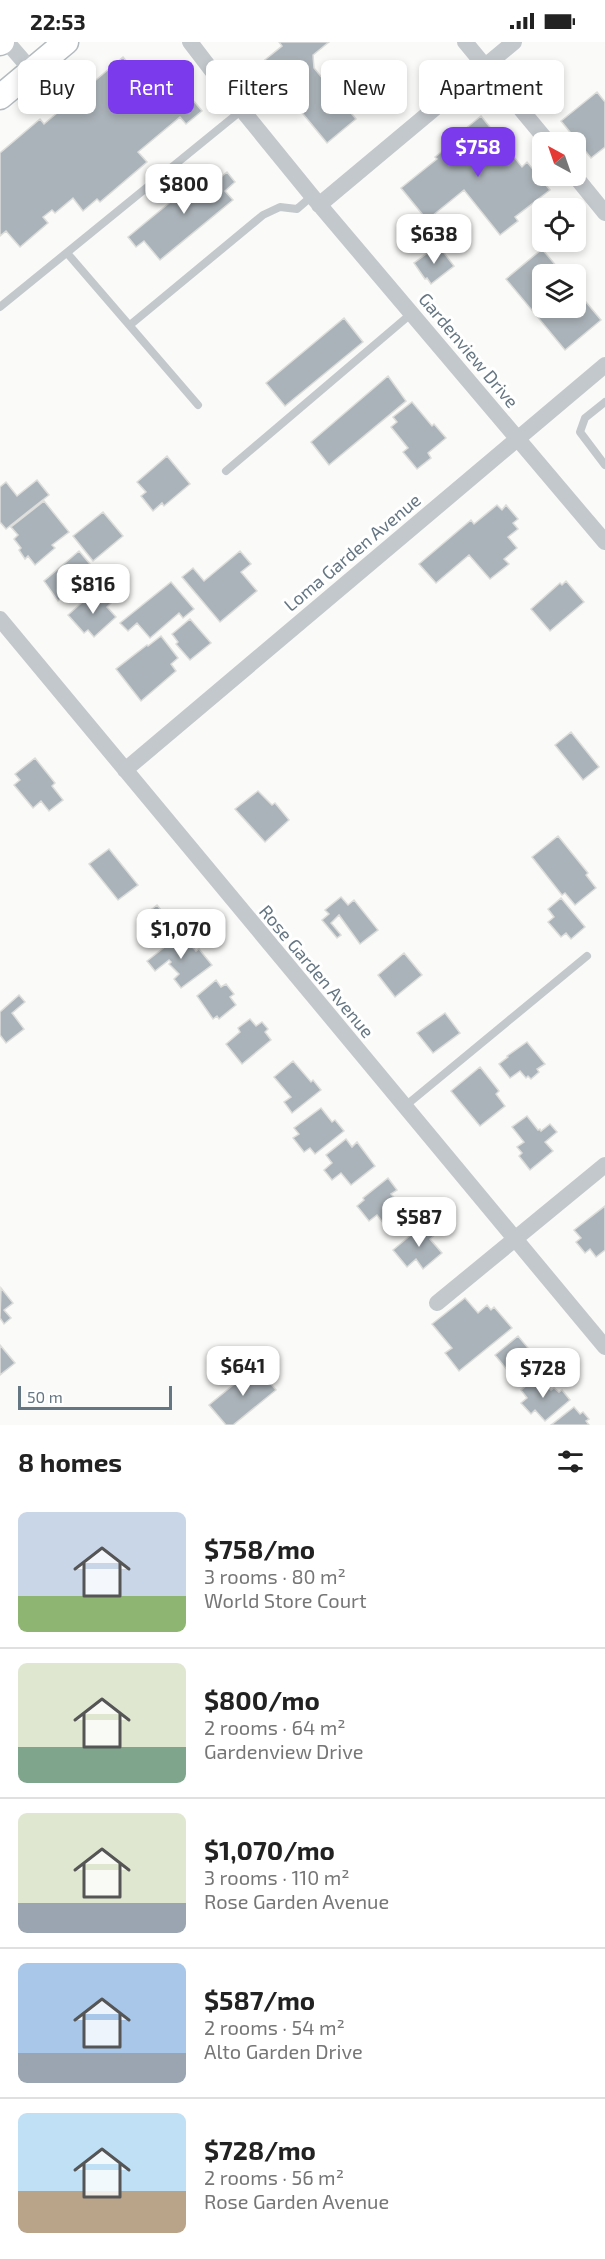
<!DOCTYPE html>
<meta charset="utf-8">
<style>
body{margin:0;font-family:"Exo 2",sans-serif;background:#f2f2f2;color:#222;height:100vh;display:flex;flex-direction:column;font-size:22px;white-space:nowrap}
*{box-sizing:border-box;margin:0}
p{font-size:20px;color:#767676}
.icon{flex:none;width:33px;height:33px;fill:none;stroke:currentColor;stroke-width:2;stroke-linecap:round;stroke-linejoin:round}
.map{position:relative;height:1383px;overflow:hidden}
.panel{display:flex;flex-direction:column;background:#fff;flex:1}
.panel>*{flex:none}
.hud{position:absolute;left:18px;top:18px;width:570px;height:54px;display:flex;gap:12px}
.needle{width:39px;rotate:320deg}
.buttons{position:absolute;left:532px;top:90px;display:grid;gap:12px}
.buttons a{display:grid;place-items:center;width:54px;height:54px;border-radius:9px;background:#fff;box-shadow:0 3px 9px #0003;font-size:30px}
.scale{position:absolute;left:18px;bottom:15px;width:154px;box-sizing:border-box;padding-left:6px;border:3px solid #657683;border-top:0;font-size:16px;line-height:21px;white-space:nowrap;color:#657683;-webkit-text-stroke:4px #fff;paint-order:stroke}
.price{position:absolute;translate:-50% -51px;padding:0 14px;border-radius:12px;background:#fff;color:#222;font-size:20px;line-height:39px;filter:drop-shadow(0 2px 3px #0008)}
.price::after{content:'';position:absolute;left:50%;top:36px;width:18px;height:14px;margin-left:-9px;background:inherit;clip-path:polygon(0 0,100% 0,50% 100%)}
.price.selected{background:#7c3aed;color:#fff}
ul{padding:0;list-style:none}
li{display:flex;align-items:center;gap:18px;height:150px;padding:0 18px}
li+li{border-top:2px solid #e0e0e0}
li span{display:grid;place-items:center;flex:none;width:168px;height:120px;border-radius:9px;color:#555}
li>.icon{margin-inline-start:auto}
span .icon{width:72px;height:72px;fill:#fffc;stroke-width:1}
li b{font-size:26px}
h2{display:flex;justify-content:space-between;align-items:center;height:72px;padding:0 18px;font-size:26px}
.tag{padding:0 21px;border-radius:9px;background:#fff;box-shadow:0 3px 9px #0003;font-size:21px;line-height:54px}
.tag.selected{background:#7c3aed;color:#fff}
.status{display:flex;justify-content:space-between;align-items:center;height:42px;padding:0 30px;background:#fff;direction:ltr}
.status svg{height:16px;fill:currentColor}
.map>svg:first-child{display:block}
</style>
<div class="status"><b>22:53</b><svg viewBox="0 0 49 12"><path d="M0 12V9h3v3zM5 12V6h3v6zM10 12V3h3v9zM15 12V0h3v12zM26 1h20v11H26zM47 4h2v5h-2z"/></svg></div>
<div class="map">
<svg width="605" height="1383" viewBox="0 0 605 1383">
<rect width="100%" height="100%" fill="#fafaf8"/>
<path fill="#aab3b9" stroke="#dcdcda" stroke-width="1.5" d="M279,0H329L313,13L314,26L356,77L327,101L261,21L282,4Z
M123,15L145,42L142,44L160,65L168,59L173,65L188,52L202,69L186,82L180,75L138,110L147,120L100,160L97,157L83,169L73,156L55,171L52,168L43,175L48,181L20,205L6,189L0,194V111L40,77L44,82Z
M597,50L605,60V105L591,116L561,79Z
M481,74L522,125L527,120L550,148L515,175L518,179L500,193L464,148L427,178L401,146L437,117L435,115L455,99L453,97Z
M208,129L216,139L227,130L235,140L225,149L233,158L160,218L144,199L136,205L128,195Z
M438,203L454,224L431,242L427,236L425,237L414,221Z
M542,207L563,232H543V266H576V248L601,278L565,308L506,237Z
M344,276L363,300L285,364L266,341Z
M388,334L406,359L329,423L311,400Z
M412,360L432,384L434,382L446,396L428,411L431,416L417,427L403,410L408,406L391,385L397,380L393,375Z
M167,414L190,442L164,464L162,461L153,469L141,454L146,450L137,440Z
M37,438L49,453L6,487L0,480V445L6,440L17,454Z
M44,459L69,490L52,503L55,506L35,523L28,514L25,517L19,508L21,506L14,497L18,493L11,485Z
M497,463L502,468L506,463L518,477L513,481L518,487L508,495L517,506L504,517L509,522L490,537L469,513L436,541L419,522L471,478L474,482Z
M103,470L123,494L93,519L73,494Z
M79,509L95,528L58,559L44,539Z
M240,509L251,522L241,530L257,549L220,580L182,535L193,526L204,539Z
M566,539L584,560L550,589L531,567L560,541L562,543Z
M171,540L194,567L183,576L179,571L150,596L137,581L128,589L120,581Z
M101,550L111,561L107,565L116,575L94,595L88,588L84,591L68,573L90,553L93,557Z
M190,577L211,601L190,618L176,602L178,600L172,592Z
M161,594L178,616L171,622L176,629L141,659L116,627L147,603L148,604Z
M571,690L599,725L583,738L555,703Z
M35,716L55,741L52,744L63,758L49,769L41,759L33,766L14,743L20,738L15,732Z
M258,749L272,763L275,761L289,778L265,800L235,767Z
M558,794L588,831L586,833L596,846L575,863L565,851L562,853L532,815Z
M109,807L138,843L118,858L89,822Z
M341,855L348,863L354,858L378,888L360,902L339,873L331,881L341,893L337,896L322,878L329,872L325,868Z
M561,856L585,885L571,897L566,891L561,895L548,880L554,875L548,867Z
M157,863L177,888L169,894L171,897L160,905L138,878Z
M181,892L196,909L199,907L212,923L181,946L174,937L179,932L169,922L171,920L169,918L155,929L147,919Z
M404,911L422,933L395,955L378,933Z
M216,938L221,945L226,942L234,952L230,955L236,963L219,977L217,974L213,977L197,954Z
M19,953L25,960L12,971L24,987L6,1001L0,993V970Z
M445,971L460,991L433,1011L417,991Z
M250,977L256,984L262,980L268,987L265,990L271,998L242,1022L226,1002L240,990L238,986Z
M527,1000L545,1022L537,1027L539,1030L531,1037L528,1034L526,1036L520,1029L510,1036L499,1022L508,1015L507,1014Z
M293,1019L311,1040L313,1038L321,1048L292,1071L284,1060L291,1055L274,1035Z
M480,1025L499,1049L496,1052L505,1064L480,1084L451,1049Z
M321,1066L332,1080L335,1078L344,1089L315,1112L310,1106L304,1110L293,1096L299,1092L294,1086Z
M527,1074L538,1088L540,1087L541,1089L550,1082L557,1090L545,1100L553,1109L530,1128L519,1114L522,1111L517,1105L524,1100L512,1085Z
M346,1097L352,1105L357,1100L375,1124L351,1143L341,1131L332,1138L324,1128L332,1121L326,1113Z
M388,1136L397,1148L391,1152L400,1162L389,1171L396,1180L388,1187L377,1173L369,1179L357,1164L364,1158L363,1156Z
M605,1164V1208L596,1215L590,1207L585,1211L576,1200L581,1196L574,1188Z
M425,1181L435,1193L430,1197L442,1211L423,1227L416,1217L407,1225L393,1208Z
M1,1246L13,1261L4,1268L11,1276L4,1282L0,1276Z
M465,1256L478,1271L487,1263L491,1268L494,1265L512,1286L459,1329L445,1311L452,1306L432,1282Z
M518,1294L528,1306L525,1308L538,1324L517,1340L495,1313Z
M0,1303L15,1321L0,1333Z
M256,1324L276,1348L233,1383H226L209,1363Z
M537,1335L551,1348L554,1346L559,1350L562,1348L570,1358L545,1379L535,1368L531,1372L521,1361L527,1356L521,1348Z
M574,1365L580,1372L583,1370L589,1377L586,1379L589,1383H551Z"/>
<g fill="none" stroke-linecap="round" stroke-linejoin="round">
<defs>
<path id="secondary" d="M0,1L2,0
M0,55L66,0"/>
</defs>
<use href="#secondary" stroke="#b3babf" stroke-width="27"/>
<path stroke="#c3c8cc" stroke-width="8" d="M67,211L198,363
M0,265L242,68
M130,283L263,173L280,165L297,167L312,154
M605,360L585,376L580,390L605,423
M226,429L412,271
M404,1065L587,914"/>
<path stroke="#c3c8cc" stroke-width="16" d="M7,0L32,29
M190,0L242,68L312,154L605,500
M465,0L548,100
M575,134L605,171
M319,163L514,0
M0,577L605,1305
M125,728L605,323
M437,1261L605,1123"/>
<use href="#secondary" stroke="#fff" stroke-width="24"/>
</g>
<g text-anchor="middle" dominant-baseline="central" stroke-width="6" stroke-linejoin="round" paint-order="stroke">
<g font-size="18" fill="#657683" stroke="#fff">
<text transform="translate(469 308) rotate(50)">Gardenview Drive</text>
<text transform="translate(352 510) rotate(-40)">Loma Garden Avenue</text>
<text transform="translate(317 929) rotate(50)">Rose Garden Avenue</text>
</g>
</g>
</svg>
<div class="buttons">
<a><svg class="needle" viewBox="-14 -14 28 28"><path d="M0-13l5 13h-10z" fill="#e53935"/><path d="M0 13l5-13h-10z" fill="#767676"/></svg></a>
<a><svg class="icon" aria-label="locate" viewBox="0 0 24 24"><circle cx="12" cy="12" r="6"/><path d="M12 2v4M12 18v4M2 12h4M18 12h4"/></svg></a>
<a><svg class="icon" aria-label="layers" viewBox="0 0 24 24"><path d="M12 4l9 5-9 5-9-5zM3 14l9 5 9-5"/></svg></a>
</div>
<div class="scale">50 m</div>
<b class="price selected" style="left:478px;top:136px">$758</b>
<b class="price" style="left:184px;top:173px">$800</b>
<b class="price" style="left:434px;top:223px">$638</b>
<b class="price" style="left:93px;top:573px">$816</b>
<b class="price" style="left:181px;top:918px">$1,070</b>
<b class="price" style="left:419px;top:1206px">$587</b>
<b class="price" style="left:243px;top:1355px">$641</b>
<b class="price" style="left:543px;top:1357px">$728</b>
<div class="hud">
<a class="tag">Buy</a>
<a class="tag selected">Rent</a>
<a class="tag">Filters</a>
<a class="tag">New</a>
<a class="tag">Apartment</a>
</div>
</div>
<section class="panel">
<h2>8 homes<svg class="icon" aria-label="filters" viewBox="0 0 24 24"><path d="M4 7h16M4 17h16"/><circle cx="9" cy="7" r="2"/><circle cx="15" cy="17" r="2"/></svg></h2>
<ul>
<li><span style="background:linear-gradient(#c9d6e8 70%,#8fb573 0)"><svg class="icon" aria-label="home" viewBox="0 0 24 24"><path d="M3 11l9-7 9 7M6 9v11h12V9"/></svg></span><div><b>$758/mo</b><p>3 rooms · 80 m²</p><p>World Store Court</p></div></li>
<li><span style="background:linear-gradient(#dfe7d0 70%,#7fa58c 0)"><svg class="icon" aria-label="home" viewBox="0 0 24 24"><path d="M3 11l9-7 9 7M6 9v11h12V9"/></svg></span><div><b>$800/mo</b><p>2 rooms · 64 m²</p><p>Gardenview Drive</p></div></li>
<li><span style="background:linear-gradient(#dfe7d0 75%,#9aa5b1 0)"><svg class="icon" aria-label="home" viewBox="0 0 24 24"><path d="M3 11l9-7 9 7M6 9v11h12V9"/></svg></span><div><b>$1,070/mo</b><p>3 rooms · 110 m²</p><p>Rose Garden Avenue</p></div></li>
<li><span style="background:linear-gradient(#a9c7e8 75%,#9aa5b1 0)"><svg class="icon" aria-label="home" viewBox="0 0 24 24"><path d="M3 11l9-7 9 7M6 9v11h12V9"/></svg></span><div><b>$587/mo</b><p>2 rooms · 54 m²</p><p>Alto Garden Drive</p></div></li>
<li><span style="background:linear-gradient(#bfe0f5 65%,#b9a48a 0)"><svg class="icon" aria-label="home" viewBox="0 0 24 24"><path d="M3 11l9-7 9 7M6 9v11h12V9"/></svg></span><div><b>$728/mo</b><p>2 rooms · 56 m²</p><p>Rose Garden Avenue</p></div></li>
</ul>
</section>
